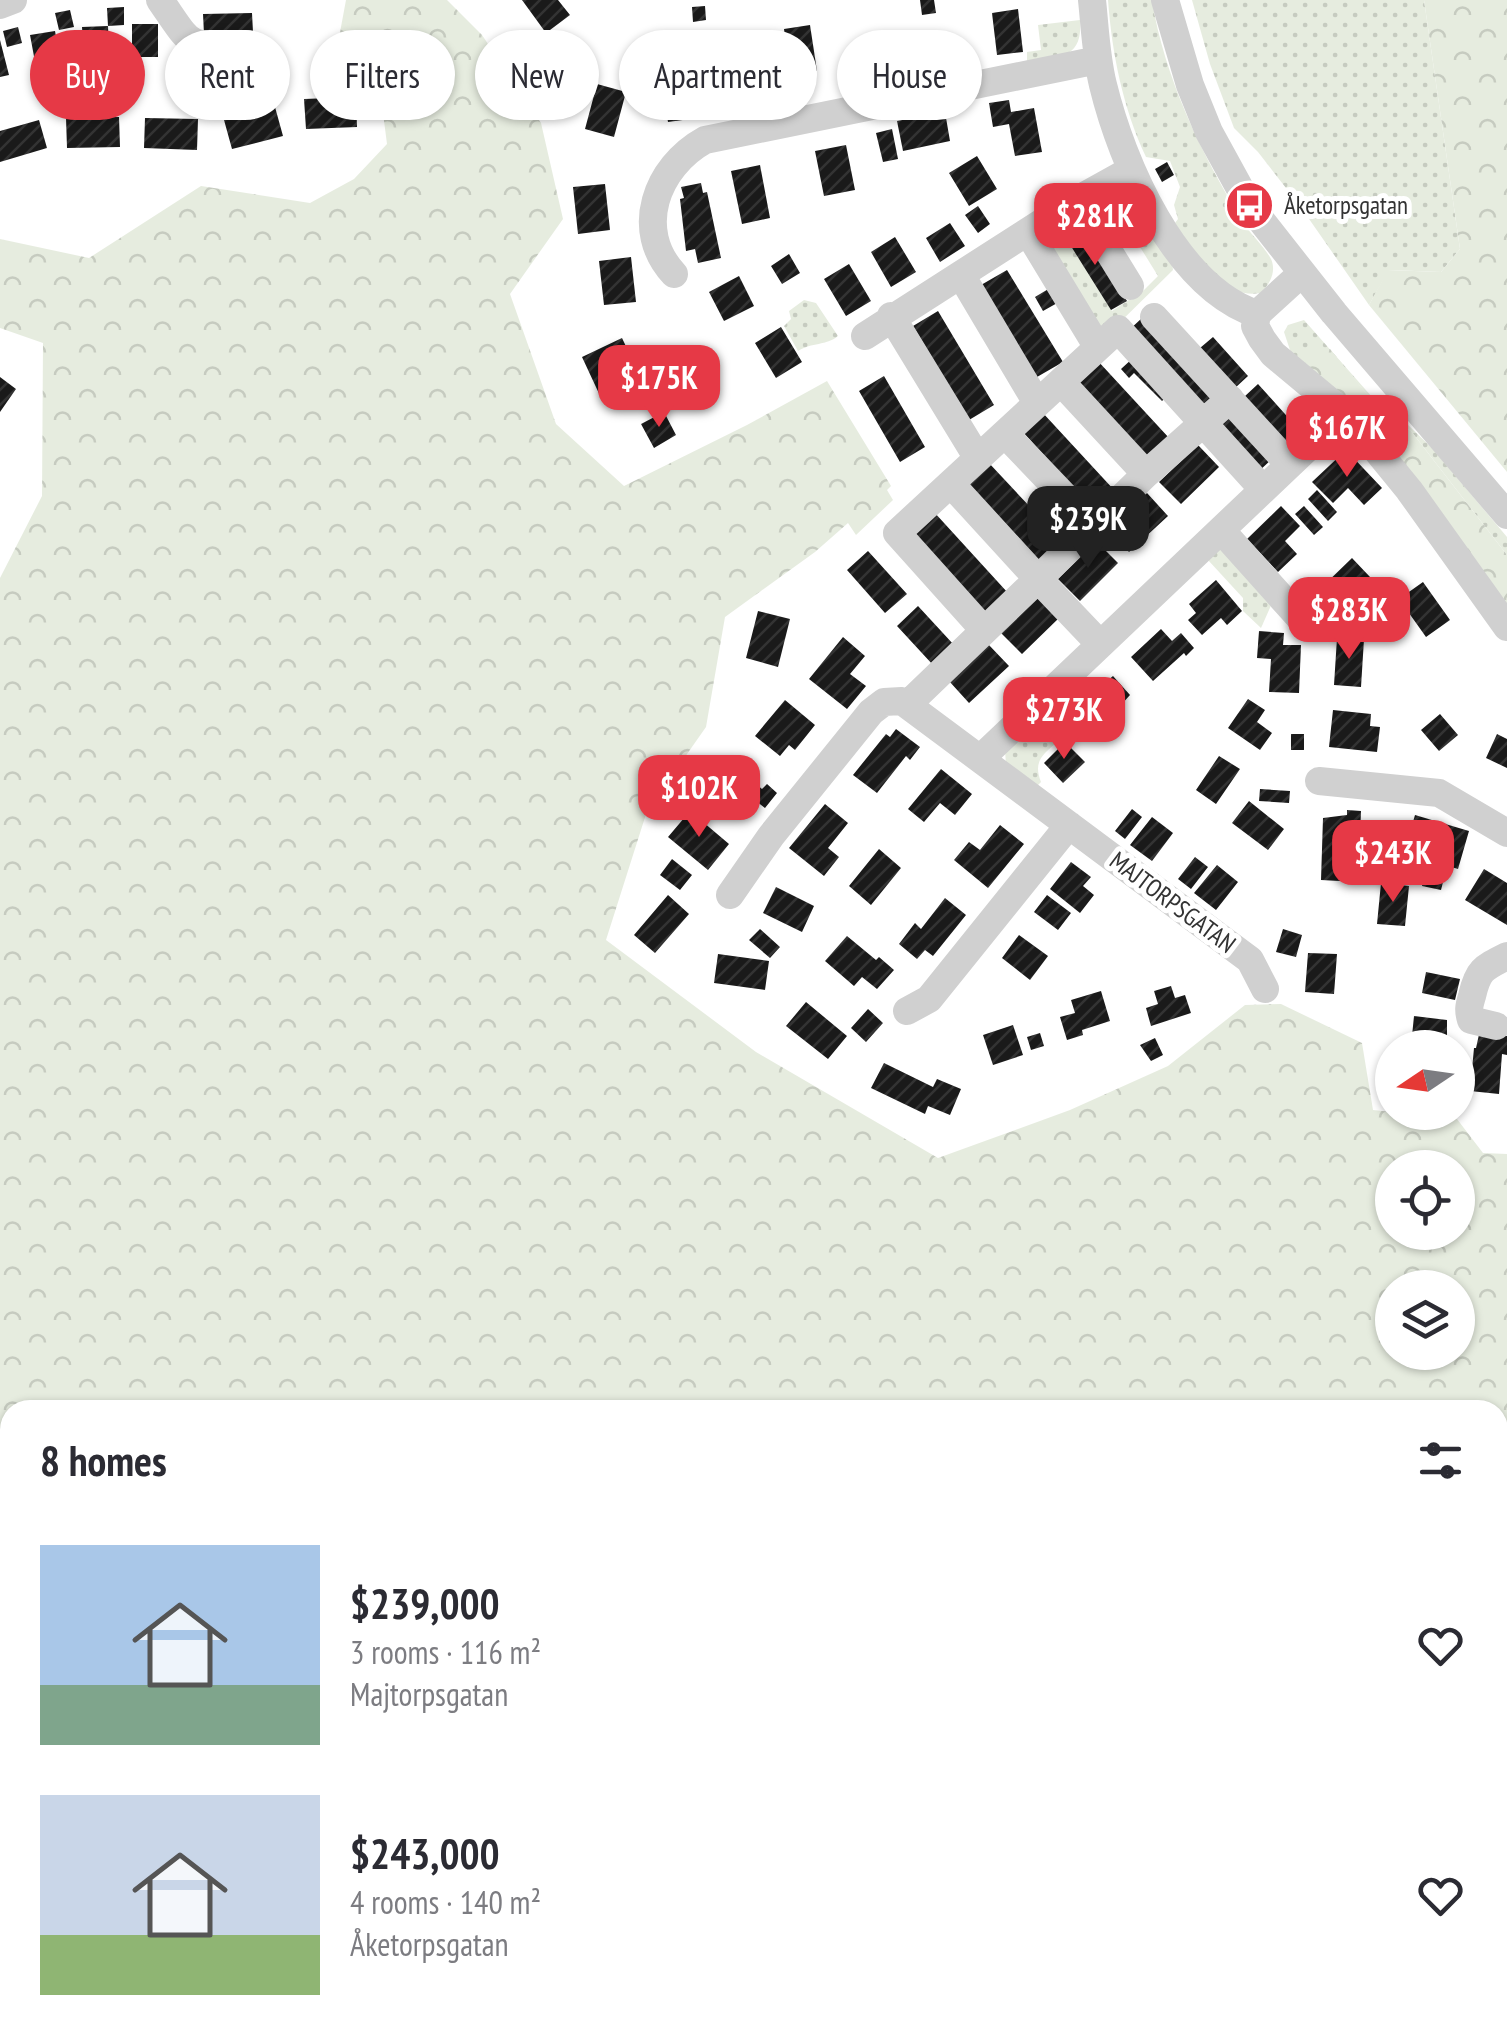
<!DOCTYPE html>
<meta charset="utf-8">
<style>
body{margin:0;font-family:"PT Sans Narrow",sans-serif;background:#f2f2f3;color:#2b2b33;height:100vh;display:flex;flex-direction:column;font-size:38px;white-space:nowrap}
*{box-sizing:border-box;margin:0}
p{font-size:32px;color:#7c7c81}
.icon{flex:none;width:55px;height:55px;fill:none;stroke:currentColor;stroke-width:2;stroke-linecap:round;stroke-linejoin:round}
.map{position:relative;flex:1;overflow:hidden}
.drawer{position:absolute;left:0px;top:1400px;width:1508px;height:640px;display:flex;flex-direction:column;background:#fff;border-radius:30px 30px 0 0;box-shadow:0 2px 8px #0004}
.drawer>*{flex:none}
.hud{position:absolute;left:30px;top:30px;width:1000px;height:90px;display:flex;gap:20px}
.needle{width:65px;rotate:257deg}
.controls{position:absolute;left:1375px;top:1030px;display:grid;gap:20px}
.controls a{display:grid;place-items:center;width:100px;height:100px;border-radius:50%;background:#fff;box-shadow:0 2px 8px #0004;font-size:50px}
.price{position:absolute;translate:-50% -85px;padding:0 22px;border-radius:20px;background:#e63946;color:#fff;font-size:32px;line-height:65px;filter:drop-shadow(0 2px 5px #0008)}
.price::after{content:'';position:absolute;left:50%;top:60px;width:30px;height:22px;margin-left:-15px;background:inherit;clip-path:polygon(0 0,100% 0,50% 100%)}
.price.on{background:#222;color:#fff}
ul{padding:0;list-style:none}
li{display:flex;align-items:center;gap:30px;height:250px;padding:0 40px}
li span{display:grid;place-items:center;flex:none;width:280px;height:200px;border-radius:0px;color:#555}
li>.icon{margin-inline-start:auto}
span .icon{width:120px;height:120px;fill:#fffc;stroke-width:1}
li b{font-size:42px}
h2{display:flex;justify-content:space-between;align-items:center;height:120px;padding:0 40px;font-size:42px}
.pill{padding:0 35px;border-radius:45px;background:#fff;box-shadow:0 2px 8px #0004;font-size:35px;line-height:90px}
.pill.on{background:#e63946;color:#fff}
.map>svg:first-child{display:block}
</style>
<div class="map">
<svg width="1507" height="2040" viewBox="0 0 1507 2040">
<defs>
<pattern id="grass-dots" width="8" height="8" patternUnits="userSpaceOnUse" patternTransform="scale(2.5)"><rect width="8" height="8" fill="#e6ecdf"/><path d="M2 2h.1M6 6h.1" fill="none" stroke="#c6cbc0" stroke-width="1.8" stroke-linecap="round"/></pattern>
<pattern id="forest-crowns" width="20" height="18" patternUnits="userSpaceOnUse" patternTransform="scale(2.5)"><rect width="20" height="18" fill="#e6ecdf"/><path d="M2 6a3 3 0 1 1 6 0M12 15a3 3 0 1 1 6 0" fill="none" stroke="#c6cbc0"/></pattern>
<pattern id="building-hatch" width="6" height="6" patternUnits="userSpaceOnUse" patternTransform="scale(2.5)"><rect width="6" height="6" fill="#1a1a1a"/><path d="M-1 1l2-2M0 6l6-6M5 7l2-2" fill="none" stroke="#333"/></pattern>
</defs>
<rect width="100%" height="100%" fill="#fff"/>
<path fill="url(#grass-dots)" d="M1108,0H1152C1164,77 1202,155 1243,222C1251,235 1264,246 1271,259C1277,272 1269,286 1260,293C1220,300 1193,252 1175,223L1178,219L1174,205L1180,187L1170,161L1146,157C1123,108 1112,54 1108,0Z
M1192,0H1424L1460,249L1441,272L1389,270L1369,305L1300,206L1258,152L1234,128L1210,64Z
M1080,20C1083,60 1059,55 1027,63V52L1041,50L1038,25Z
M1120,192L1126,194L1172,262L1173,270L1105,337L1039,240L1076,219L1079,225L1065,235L1112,311L1144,290L1158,276L1114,205L1095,215L1092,207Z
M804,300L816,303L838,336C826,346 812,342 798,351L784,326L791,319L789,311Z
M1304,320L1380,406L1407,424L1433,449L1507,537V555L1411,431L1384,415L1330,350L1306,364L1291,353L1284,332L1288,325Z
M1222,546L1273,601L1261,628L1243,611V598L1208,560Z
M1036,719L1057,742C1042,755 1033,762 1041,782L1035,788L1006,766L1005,749Z"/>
<path fill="url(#forest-crowns)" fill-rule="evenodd" d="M346,0H447L482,35L541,123L563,219L510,294L556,424L624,486L747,425L827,381L891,486L887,490L893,500L856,535L848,523L815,552L725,617L706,727L647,811L606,940L756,1052L938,1158L1070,1110L1168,1066L1245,1005L1281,1004L1362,1043L1373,1110L1457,1119L1483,1153L1507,1154V1961L1498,1952V1410H10V1988L0,1981V578L42,496L43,343L0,328V239L89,258L201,186L310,203L354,179L387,144L379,82L338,43ZM1392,1168H1458V1232H1392ZM1392,1288H1458V1352H1392Z
M1424,0H1507V472L1369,305L1388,270L1441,272L1460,249Z
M1330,349L1384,415L1411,431L1507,555V614L1306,364L1304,357L1310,351Z
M224,2030H1382L1371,2040H242Z"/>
<path fill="url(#building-hatch)" d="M522,0H558L570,15L546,33Z
M920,0H934L936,13L922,15Z
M705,6L706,20L693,22L692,7Z
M124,7V25L108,26L107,8Z
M1018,9L1023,52L997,55L992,13Z
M70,10L74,27L59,30L55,13Z
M252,13L253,32L204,34L203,14Z
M132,24H158V57H132Z
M810,25L817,71L790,75L784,29Z
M108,26L109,57L84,58L82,27Z
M18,27L22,43L7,47L3,31Z
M55,31L61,63L36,67L30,35Z
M904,32L908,57L885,61L881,36Z
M0,40L9,75L0,77Z
M704,45L706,56L715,55L720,94L687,98L690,119L668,122L663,93L669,92L667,79L682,75L677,51Z
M254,53V73L205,75V55Z
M597,84L626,92L614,137L585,129Z
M356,97L357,127L306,129L304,99Z
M1009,100L1011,112L1034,108L1042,152L1015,156L1009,124L993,127L989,103Z
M275,107L283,136L232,149L224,120Z
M945,112L950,141L903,151L897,121Z
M119,117L120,147L67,148L66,118Z
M145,118L198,119L197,150L144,148Z
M39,120L47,148L0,162V131Z
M892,129L898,159L883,162L876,133Z
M846,145L855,190L824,196L815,151Z
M977,156L997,189L969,206L949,173Z
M1167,162L1174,175L1162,182L1155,169Z
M760,165L770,218L742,224L731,171Z
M701,183L703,193L707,192L721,258L698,263L695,249L686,251L680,199L684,198L681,187Z
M605,184L610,230L578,234L573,187Z
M978,206L990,224L978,233L965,215Z
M950,223L965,246L940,262L926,238Z
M1079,225L1127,301L1111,310L1064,235Z
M895,237L916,272L891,287L871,252Z
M789,254L800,273L782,284L771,266Z
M631,257L636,302L604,305L599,261Z
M849,264L871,301L846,316L824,279Z
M1007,270L1063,362L1037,377L981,285Z
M739,276L754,306L724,321L709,292Z
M1055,285L1059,302L1043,311L1035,297Z
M938,311L994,405L969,420L913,326Z
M1142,318L1219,402L1205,415L1128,331Z
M781,327L802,362L776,378L755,343Z
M1213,337L1248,376L1235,388L1200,348Z
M622,338L632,359L619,365L630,387L602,400L582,357Z
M1133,358L1168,395L1162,401L1134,373L1129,378L1121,369Z
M1097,360L1170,439L1148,459L1075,380Z
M884,376L925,447L900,462L859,391Z
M0,377L16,389L0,412Z
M1258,384L1302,433L1287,446L1244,397Z
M1228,411L1272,459L1259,471L1215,423Z
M664,412L676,435L654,448L641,424Z
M1042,412L1115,491L1094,510L1022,431Z
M1198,445L1219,467L1181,504L1159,482Z
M1346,450L1382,488L1364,505L1348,488L1333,503L1312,482Z
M988,462L1062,541L1040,561L967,482Z
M1317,490L1337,512L1328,521L1308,499Z
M1147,493L1168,516L1129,552L1108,530Z
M1281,506L1300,526L1285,541L1297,554L1278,572L1247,539Z
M1304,506L1323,527L1314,535L1295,514Z
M934,512L1008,593L986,613L913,531Z
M1096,541L1118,563L1080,601L1058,579Z
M868,551L907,594L885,613L847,570Z
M1352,558L1370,577L1337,609L1319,590Z
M1216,580L1242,611L1227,625L1221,618L1202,635L1188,620L1196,613L1189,604Z
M1423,582L1450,620L1426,637L1399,599Z
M1040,596L1060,617L1022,654L1001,633Z
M918,606L954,645L933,665L897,626Z
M758,611L790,619L778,667L746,658Z
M1161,629L1172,641L1181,633L1194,648L1186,656L1184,653L1153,681L1131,657Z
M1259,631L1284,633L1283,645H1301L1299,693L1269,692L1271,659L1257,658Z
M843,637L865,656L850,674L866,686L847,709L809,679Z
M1337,638L1364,639L1361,687L1334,685Z
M988,644L1009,666L969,703L949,681Z
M1113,676L1130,695L1100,728L1085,713L1099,700L1093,693Z
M1248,699L1265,710L1257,722L1272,733L1260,750L1228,728Z
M785,700L815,725L795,750L789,745L780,756L755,736Z
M1075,706L1088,720L1081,727L1067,713Z
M1333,710L1371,714L1370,726L1380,727L1377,752L1329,747Z
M1440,714L1458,735L1439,751L1421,730Z
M896,729L920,747L910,760L906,756L877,793L853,775L886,734L890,737Z
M1291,734H1304V750H1291Z
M1497,734L1507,739V768L1486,758Z
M1065,742L1085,762L1063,783L1044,763Z
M1219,756L1240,769L1216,804L1196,790Z
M726,759L762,789L767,784L777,793L765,808L756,801L745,815L707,783Z
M941,769L972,794L955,815L940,803L924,822L908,809Z
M1260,789L1290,791L1289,803L1259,801Z
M1249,801L1284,829L1268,850L1232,823Z
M825,804L848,823L828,848L839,857L824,876L789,848Z
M1132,809L1142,817L1125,839L1115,831Z
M1347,810L1361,811L1360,837L1347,836L1346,868H1359L1358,882L1321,880L1323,818L1347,815Z
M690,811L729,844L708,870L668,837Z
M1415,815L1469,831L1458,869L1404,853Z
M1152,817L1173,833L1152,861L1130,845Z
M1000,825L1024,844L988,888L954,860L969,842L980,850Z
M879,849L901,868L871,905L849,886Z
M1195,857L1208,867L1191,889L1178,879Z
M672,859L692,875L680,890L660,875Z
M1071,862L1091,877L1083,886L1094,895L1080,913L1050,889Z
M1217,865L1238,882L1216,910L1194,893Z
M1484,869L1507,883V925L1465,900Z
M1426,873L1444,878L1441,890L1422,886Z
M1381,883L1409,886L1405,926L1377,924Z
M776,887L814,906L802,932L763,913Z
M668,895L689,914L655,953L634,935Z
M1047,895L1071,913L1058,930L1034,912Z
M945,898L966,915L933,956L925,950L917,959L899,944L915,923L921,929Z
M760,929L780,947L770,958L749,940Z
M1283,929L1302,935L1296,957L1276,952Z
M1019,935L1048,956L1030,980L1002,958Z
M847,936L876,960L879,957L894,970L877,989L862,977L854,986L825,961Z
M1308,953L1337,954L1334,994L1305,992Z
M718,954L769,961L765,990L714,983Z
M1426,972L1460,979L1455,1000L1422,993Z
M1171,986L1175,998L1185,995L1191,1013L1151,1026L1146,1008L1158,1004L1154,991Z
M1101,991L1110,1021L1082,1030L1083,1035L1067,1040L1060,1017L1075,1013L1071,1000Z
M806,1002L847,1036L828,1059L786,1026Z
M868,1009L883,1023L866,1042L851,1028Z
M1414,1016L1447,1020V1048H1420L1421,1037L1412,1036Z
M1013,1025L1023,1055L993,1065L983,1035Z
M1480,1030L1507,1036V1055L1502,1054L1499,1094L1470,1091L1474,1048H1476Z
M1040,1033L1044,1046L1031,1050L1027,1037Z
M1155,1038L1163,1055L1151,1061L1140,1045Z
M884,1063L933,1087L937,1079L961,1089L950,1115L928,1106L925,1114L871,1088Z"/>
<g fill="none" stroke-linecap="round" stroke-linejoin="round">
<path stroke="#d0d0d0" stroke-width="28" d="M160,0C194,49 185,46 246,44
M1092,0C1095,28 1096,57 1103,85C1122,163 1175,287 1257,314
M1165,0L1190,85L1209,132L1249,205L1334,313L1507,515
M0,5L13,0
M1077,200L1130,286
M1028,232L1097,346
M1302,273L1257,314L1255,326L1262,339L1273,354L1351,419L1409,490L1507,627
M674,274C633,230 656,167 705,140L1098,60
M961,275L1037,403
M891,316L977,457
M1154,317L1289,464
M865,336L1077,200L1131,170
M1061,382L1146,474
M1005,434L1092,525
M1221,530L1299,617
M984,630L897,533L1118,329L1262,488
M1099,643L1038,579L1146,474L1230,399
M908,704L1038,579L951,484
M1319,781L1439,793L1507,833
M730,895L771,836L871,712L884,702L902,701L980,759
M1265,989L1250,960L980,759L1343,414
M907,1011L929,999L1069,825
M1496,1026L1471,1020C1468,1010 1469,1006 1472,996C1478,970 1483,968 1507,956"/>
</g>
<defs>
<symbol id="bus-disc" viewBox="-11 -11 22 22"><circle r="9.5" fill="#e63946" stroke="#fff"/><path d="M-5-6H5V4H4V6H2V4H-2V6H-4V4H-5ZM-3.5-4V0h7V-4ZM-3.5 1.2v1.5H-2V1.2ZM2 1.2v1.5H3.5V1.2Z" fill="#fff"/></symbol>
</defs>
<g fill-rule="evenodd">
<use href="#bus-disc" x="1222" y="178" width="55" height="55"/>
</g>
<g text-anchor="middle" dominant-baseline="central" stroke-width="10" stroke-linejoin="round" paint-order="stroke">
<g font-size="25" fill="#333" stroke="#fff" text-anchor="start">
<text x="1284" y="205">Åketorpsgatan</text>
</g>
<g font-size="25" fill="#333" stroke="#fff">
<text transform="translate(1173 902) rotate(37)">MAJTORPSGATAN</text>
</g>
</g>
</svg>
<div class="controls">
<a><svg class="needle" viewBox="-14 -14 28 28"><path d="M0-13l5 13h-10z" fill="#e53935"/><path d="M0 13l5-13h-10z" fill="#7c7c81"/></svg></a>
<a><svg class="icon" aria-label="locate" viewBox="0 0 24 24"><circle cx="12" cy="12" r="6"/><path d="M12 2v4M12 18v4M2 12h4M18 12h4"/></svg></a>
<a><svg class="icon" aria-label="layers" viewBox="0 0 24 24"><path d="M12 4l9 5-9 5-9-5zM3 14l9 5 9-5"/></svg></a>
</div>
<b class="price" style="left:1095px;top:268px">$281K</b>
<b class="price" style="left:659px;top:430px">$175K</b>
<b class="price" style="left:1347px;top:480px">$167K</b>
<b class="price on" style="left:1088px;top:571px">$239K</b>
<b class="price" style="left:1349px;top:662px">$283K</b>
<b class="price" style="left:1064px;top:762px">$273K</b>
<b class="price" style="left:699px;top:840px">$102K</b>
<b class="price" style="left:1393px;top:905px">$243K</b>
<div class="hud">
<a class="pill on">Buy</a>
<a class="pill">Rent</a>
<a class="pill">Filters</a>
<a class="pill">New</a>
<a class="pill">Apartment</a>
<a class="pill">House</a>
</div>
<section class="drawer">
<h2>8 homes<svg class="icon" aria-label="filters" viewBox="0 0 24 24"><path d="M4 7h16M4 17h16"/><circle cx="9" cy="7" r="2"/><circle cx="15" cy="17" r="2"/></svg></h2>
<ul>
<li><span style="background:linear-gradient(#a9c7e8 70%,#7fa58c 0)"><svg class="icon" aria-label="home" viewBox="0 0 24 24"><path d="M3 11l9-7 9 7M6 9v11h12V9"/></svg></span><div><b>$239,000</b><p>3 rooms · 116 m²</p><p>Majtorpsgatan</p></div><svg class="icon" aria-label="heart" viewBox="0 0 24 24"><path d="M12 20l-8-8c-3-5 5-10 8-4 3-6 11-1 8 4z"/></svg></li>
<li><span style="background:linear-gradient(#c9d6e8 70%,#8fb573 0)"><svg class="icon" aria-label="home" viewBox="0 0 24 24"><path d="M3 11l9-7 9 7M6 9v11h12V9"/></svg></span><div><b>$243,000</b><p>4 rooms · 140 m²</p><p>Åketorpsgatan</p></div><svg class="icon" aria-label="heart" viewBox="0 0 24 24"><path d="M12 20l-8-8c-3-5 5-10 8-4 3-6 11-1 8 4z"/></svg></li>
</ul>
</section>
</div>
